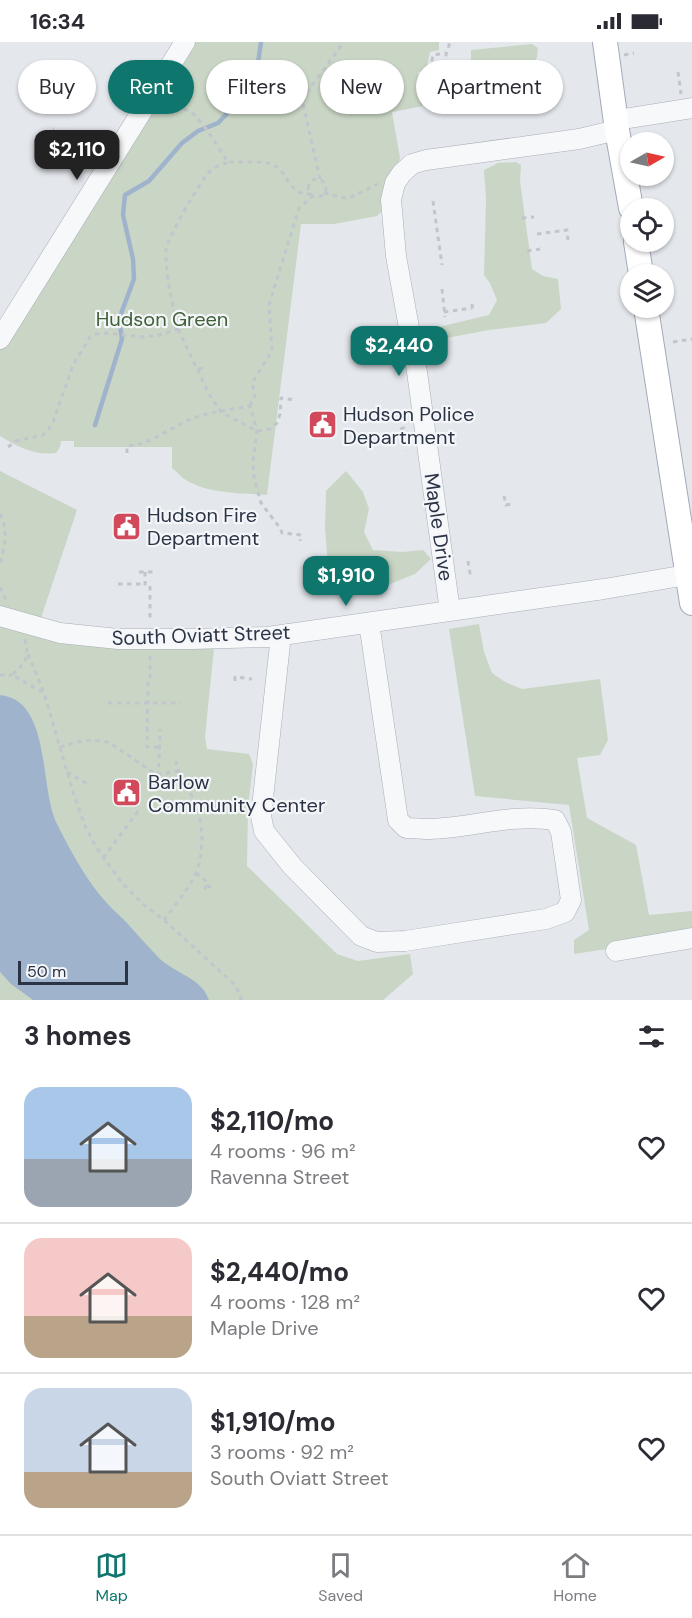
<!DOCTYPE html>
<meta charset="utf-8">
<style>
body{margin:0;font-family:"DM Sans",sans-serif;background:#f7f7f7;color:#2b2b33;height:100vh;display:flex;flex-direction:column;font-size:22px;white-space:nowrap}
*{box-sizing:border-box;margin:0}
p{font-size:20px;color:#7c7c81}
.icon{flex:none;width:33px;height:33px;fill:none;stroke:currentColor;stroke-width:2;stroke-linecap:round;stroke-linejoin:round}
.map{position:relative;height:958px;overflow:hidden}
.side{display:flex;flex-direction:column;background:#fff;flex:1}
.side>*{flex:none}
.hud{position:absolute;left:18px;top:18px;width:657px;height:54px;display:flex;gap:12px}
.needle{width:39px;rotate:81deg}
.fabs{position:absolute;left:620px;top:90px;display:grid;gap:12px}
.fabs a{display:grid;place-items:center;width:54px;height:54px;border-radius:50%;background:#fff;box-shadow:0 2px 4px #0004;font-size:30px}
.scale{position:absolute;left:18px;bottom:15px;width:110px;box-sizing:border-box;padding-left:6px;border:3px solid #2b3445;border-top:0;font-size:16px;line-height:21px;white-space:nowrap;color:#2b3445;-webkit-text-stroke:4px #f4f6f9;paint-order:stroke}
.price{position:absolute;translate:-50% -51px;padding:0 14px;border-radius:12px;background:#0f766e;color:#fff;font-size:20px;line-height:39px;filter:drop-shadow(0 2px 3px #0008)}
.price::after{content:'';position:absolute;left:50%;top:36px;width:18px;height:14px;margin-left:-9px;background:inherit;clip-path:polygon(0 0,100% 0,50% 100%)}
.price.selected{background:#222;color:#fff}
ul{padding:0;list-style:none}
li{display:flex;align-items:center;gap:18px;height:150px;padding:0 24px}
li+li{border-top:2px solid #e1e1e2}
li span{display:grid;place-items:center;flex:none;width:168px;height:120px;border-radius:18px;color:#555}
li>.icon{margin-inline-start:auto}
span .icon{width:72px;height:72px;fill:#fffc;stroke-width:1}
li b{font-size:26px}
h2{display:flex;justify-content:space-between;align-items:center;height:72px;padding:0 24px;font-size:26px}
.tag{padding:0 21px;border-radius:27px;background:#fff;box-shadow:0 2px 4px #0004;font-size:21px;line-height:54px}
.tag.selected{background:#0f766e;color:#fff}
.status{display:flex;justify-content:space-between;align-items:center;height:42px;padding:0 30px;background:#fff;direction:ltr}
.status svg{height:16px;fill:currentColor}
.tabs{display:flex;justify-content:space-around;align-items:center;height:84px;border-top:2px solid #e1e1e2;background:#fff;font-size:16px;color:#7c7c81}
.tabs a{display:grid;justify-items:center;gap:3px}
.tabs .selected{color:#0f766e}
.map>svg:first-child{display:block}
</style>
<div class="status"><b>16:34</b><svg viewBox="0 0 49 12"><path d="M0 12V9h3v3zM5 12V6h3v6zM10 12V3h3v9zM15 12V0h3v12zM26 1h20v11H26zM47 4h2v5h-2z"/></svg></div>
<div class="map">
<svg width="692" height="958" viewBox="0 0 692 958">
<rect width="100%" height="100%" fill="#e4e7ec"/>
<path fill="#c9d6c5" d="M185,0H439V8L430,10L426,29L418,30L423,64L392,70L400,116L398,125L381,170L377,174L334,182H301L267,453C241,451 205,452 183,436C179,433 176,429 172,426V405H74V399H61L60,405L56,411C35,414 18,405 0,394V297Z
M532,2L538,6L537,15L534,21L467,31L471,20V8Z
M516,120L521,123L520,139L532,227L543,234L558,237L561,267L546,281L489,288L436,298L428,295L426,288L489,273L497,258L490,241L484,233L486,157L484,128L498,121Z
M0,429L77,468L38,585L215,596L205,695L207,707L249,712L253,722L248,766L247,824L337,912L358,919L410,912L413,932L383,958H0Z
M346,429L363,450L369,467L364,490L373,508L403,510L423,508L431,517L415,532L380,546L366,550L343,549L329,537L325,486L326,449Z
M479,582L484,610L492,631L505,640L522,647L600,637L608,698L600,713L577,716L587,776L636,803L649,873L692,869V894L574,912V898L589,888L569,763L475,754L449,587Z"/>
<path fill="#9fb4cc" d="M0,653C52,658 39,748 57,782C69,806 82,830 99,852C107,862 118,872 127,881C138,893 149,906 161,918C174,929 191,934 202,946C205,949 207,954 209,958H33L11,942L0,930Z"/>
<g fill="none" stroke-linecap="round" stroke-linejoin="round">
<path stroke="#9fb4cc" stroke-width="4.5" d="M95,383L122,297L119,277L134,237L133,217L123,173L125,153L149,139L182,101L198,89L218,81L235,63L257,28L261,0"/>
<defs>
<path id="minor" d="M617,78L692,66
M0,297L185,0
M450,569L417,330L396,214L391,158L395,141L402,131L412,122L426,118L579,97L617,88
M0,574L60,591L118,597H192L268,595L604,547L692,532
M281,593L261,774L264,789L292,824L361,894L377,900L405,899L546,877L565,870L571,858L561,790L555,778C512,771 471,786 430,787C422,787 414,786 406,786L398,778L371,594L368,581
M616,909L692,896"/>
<path id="major" d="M605,0L617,88L631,166
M636,200L641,232
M646,266L692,561"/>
</defs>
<use href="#minor" stroke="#a9aeb7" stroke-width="21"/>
<use href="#major" stroke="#a3abb8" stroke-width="26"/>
<path stroke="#c2c5cb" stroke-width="3" stroke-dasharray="4.5 4.5" stroke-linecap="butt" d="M624,13L634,11
M432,22L444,20L450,0
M430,28L433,13L446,11
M678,30L681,52
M168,58L195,73L207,88L228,120C239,120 262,119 271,122C289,128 287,154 311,152
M53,87H54
M320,137L302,57L344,0
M308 146a9 9 0 1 1 18 0a9 9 0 1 1-18 0Z
M324,151L340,155L349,156L378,142
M433,159L442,223
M522,176L534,175
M537,192L567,188L568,198
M527,209L540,207
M442,247L445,275
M472,262L473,271
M444,270L472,266
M178,287L209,352L221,370L257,389L270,387L277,381L280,372L281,356L296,358
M673,300L692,297
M198,327L204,326
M250,364L255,353L252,341L272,309L269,263L299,166L314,153
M400,387L404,386L407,409
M8,405L16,399L43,393L48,388L53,380L73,323L90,295L96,292L106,291L143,295L159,293L178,287C173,262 165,235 166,209C167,195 201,138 211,128C216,124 223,122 228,120
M127,411V404C152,403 175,381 200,374C216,369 234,367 250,364L257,389L253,420L254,436L261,461L280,486L282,491L301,493L300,499
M504,454L506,463L511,462
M0,472C9,489 4,505 0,523
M468,519L470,531L474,530
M139,530H154
M145,530V542L150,543V580
M118,542H145
M0,545L5,556L9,559
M25,597C29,616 27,619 12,633L44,651L73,750L85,784L96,805L122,841L143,862L164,878L233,941L240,952L241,958
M28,612L44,651
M150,614V639
M0,633H12
M235,639V635L252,637
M148,640L147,705H159
M108,661H181
M60,705C77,700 92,695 110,701L157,733L177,729
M67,730L89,743
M156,743L159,721L160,687
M103,816L139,768
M196,831L205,838L206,843
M207,843L210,845L207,848L205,846Z
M164,878C175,863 188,848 196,831C204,810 204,782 195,762C193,756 190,750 187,745C182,735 178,731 176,719"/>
<use href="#minor" stroke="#f7f8fa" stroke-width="20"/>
<use href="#major" stroke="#fff" stroke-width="24"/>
</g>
<defs>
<symbol id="civic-square" viewBox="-11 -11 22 22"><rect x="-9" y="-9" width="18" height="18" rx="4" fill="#d1495b" stroke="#f4f6f9"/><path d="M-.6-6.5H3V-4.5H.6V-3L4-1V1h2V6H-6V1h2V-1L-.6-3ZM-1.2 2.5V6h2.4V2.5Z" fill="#fff"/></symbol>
</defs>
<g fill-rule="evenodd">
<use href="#civic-square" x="306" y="366" width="33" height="33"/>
<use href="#civic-square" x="110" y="468" width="33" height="33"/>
<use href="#civic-square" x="110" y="734" width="33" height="33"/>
</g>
<g text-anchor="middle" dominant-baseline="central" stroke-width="4.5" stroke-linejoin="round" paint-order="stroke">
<g font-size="20" fill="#3f6138" stroke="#f4f6f9">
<text x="162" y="277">Hudson Green</text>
</g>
<g font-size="20" fill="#2b3445" stroke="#f4f6f9" text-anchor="start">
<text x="343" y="372">Hudson Police<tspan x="343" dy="23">Department</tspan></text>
<text x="147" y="473">Hudson Fire<tspan x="147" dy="23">Department</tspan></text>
<text x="148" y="740">Barlow<tspan x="148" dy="23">Community Center</tspan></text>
</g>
<g font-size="20" fill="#2b3445" stroke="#f4f6f9">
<text transform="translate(439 485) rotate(82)">Maple Drive</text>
<text transform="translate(201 593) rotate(-2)">South Oviatt Street</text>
</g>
</g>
</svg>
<div class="fabs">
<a><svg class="needle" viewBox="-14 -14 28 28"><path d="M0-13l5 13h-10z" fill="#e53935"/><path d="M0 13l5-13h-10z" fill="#7c7c81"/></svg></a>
<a><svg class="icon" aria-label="locate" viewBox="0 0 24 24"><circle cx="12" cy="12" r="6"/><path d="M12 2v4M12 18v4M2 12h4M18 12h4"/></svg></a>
<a><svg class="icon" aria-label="layers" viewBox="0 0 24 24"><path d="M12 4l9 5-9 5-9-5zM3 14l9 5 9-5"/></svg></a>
</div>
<div class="scale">50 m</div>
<b class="price selected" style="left:77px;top:139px">$2,110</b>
<b class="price" style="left:399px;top:335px">$2,440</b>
<b class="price" style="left:346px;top:565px">$1,910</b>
<div class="hud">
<a class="tag">Buy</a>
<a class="tag selected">Rent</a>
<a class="tag">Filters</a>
<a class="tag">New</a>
<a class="tag">Apartment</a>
</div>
</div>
<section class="side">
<h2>3 homes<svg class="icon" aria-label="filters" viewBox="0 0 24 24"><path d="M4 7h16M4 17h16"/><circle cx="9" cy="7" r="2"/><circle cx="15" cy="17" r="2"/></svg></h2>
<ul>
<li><span style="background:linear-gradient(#a9c7e8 60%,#9aa5b1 0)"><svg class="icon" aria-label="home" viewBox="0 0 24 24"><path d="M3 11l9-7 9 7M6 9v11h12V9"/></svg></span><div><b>$2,110/mo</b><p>4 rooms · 96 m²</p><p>Ravenna Street</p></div><svg class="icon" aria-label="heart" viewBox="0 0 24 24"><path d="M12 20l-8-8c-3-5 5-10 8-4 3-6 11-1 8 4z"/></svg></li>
<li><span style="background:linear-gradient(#f6c9c9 65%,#b9a48a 0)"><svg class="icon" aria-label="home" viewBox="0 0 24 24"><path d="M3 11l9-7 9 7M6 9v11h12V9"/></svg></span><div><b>$2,440/mo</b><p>4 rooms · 128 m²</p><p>Maple Drive</p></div><svg class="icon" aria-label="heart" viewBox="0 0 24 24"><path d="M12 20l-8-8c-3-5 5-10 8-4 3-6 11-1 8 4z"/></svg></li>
<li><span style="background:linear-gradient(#c9d6e8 70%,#b9a48a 0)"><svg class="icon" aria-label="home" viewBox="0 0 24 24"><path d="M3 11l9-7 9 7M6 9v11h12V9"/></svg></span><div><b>$1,910/mo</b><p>3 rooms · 92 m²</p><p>South Oviatt Street</p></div><svg class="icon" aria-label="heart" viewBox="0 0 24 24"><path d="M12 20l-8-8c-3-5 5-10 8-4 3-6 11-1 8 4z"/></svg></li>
</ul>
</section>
<nav class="tabs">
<a class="selected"><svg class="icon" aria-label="map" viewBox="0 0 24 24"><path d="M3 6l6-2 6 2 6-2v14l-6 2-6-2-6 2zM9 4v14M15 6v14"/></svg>Map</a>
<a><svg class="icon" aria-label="saved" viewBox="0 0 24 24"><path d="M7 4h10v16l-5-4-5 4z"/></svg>Saved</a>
<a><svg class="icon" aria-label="home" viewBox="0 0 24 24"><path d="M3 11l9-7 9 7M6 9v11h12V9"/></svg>Home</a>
</nav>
